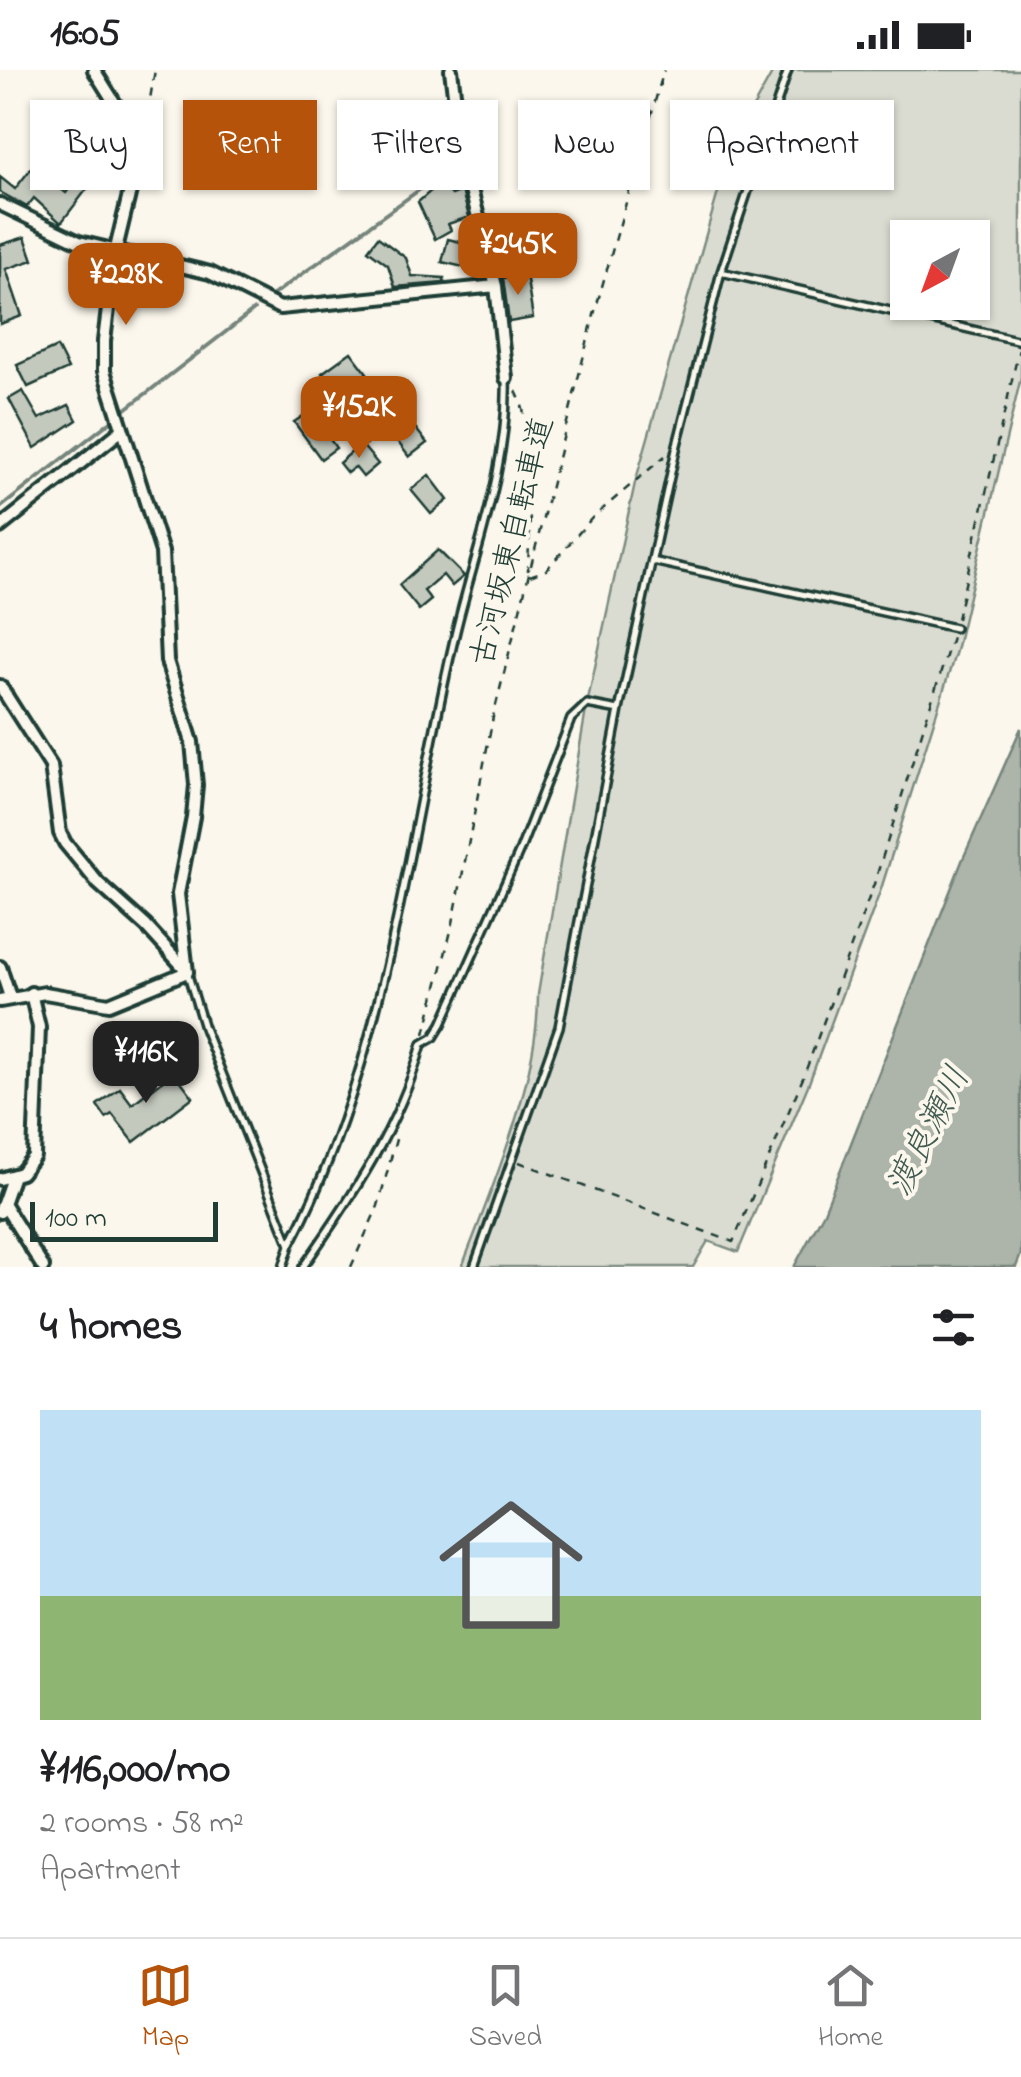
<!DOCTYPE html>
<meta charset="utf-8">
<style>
body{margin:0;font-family:"Indie Flower","Klee One",sans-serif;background:#f2f2f2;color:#202124;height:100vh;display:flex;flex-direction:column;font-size:38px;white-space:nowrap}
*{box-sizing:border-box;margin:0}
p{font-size:32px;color:#757577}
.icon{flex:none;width:55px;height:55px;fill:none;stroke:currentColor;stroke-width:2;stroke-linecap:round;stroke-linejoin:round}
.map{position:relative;height:1197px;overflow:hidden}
.drawer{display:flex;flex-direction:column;background:#fff;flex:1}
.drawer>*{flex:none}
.guide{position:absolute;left:30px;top:30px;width:962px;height:90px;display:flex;gap:20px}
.needle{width:65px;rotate:221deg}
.buttons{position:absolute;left:890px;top:150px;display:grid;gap:20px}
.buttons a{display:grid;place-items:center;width:100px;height:100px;border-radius:0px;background:#fff;box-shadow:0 2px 8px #0004;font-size:50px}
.scale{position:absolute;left:30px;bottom:25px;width:188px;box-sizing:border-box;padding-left:10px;border:5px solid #1f3d34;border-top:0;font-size:28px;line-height:35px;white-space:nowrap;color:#1f3d34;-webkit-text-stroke:8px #fbf7ec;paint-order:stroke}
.price{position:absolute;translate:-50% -85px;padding:0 22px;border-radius:20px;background:#b45309;color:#fff;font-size:32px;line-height:65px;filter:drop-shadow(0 2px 5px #0008)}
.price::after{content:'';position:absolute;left:50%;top:60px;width:30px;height:22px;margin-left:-15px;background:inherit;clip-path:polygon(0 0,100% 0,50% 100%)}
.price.on{background:#222;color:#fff}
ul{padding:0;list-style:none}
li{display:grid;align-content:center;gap:20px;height:530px;padding:0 40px}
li+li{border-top:2px solid #e0e0e0}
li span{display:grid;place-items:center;height:310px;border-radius:0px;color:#555}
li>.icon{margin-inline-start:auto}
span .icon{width:180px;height:180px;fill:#fffc;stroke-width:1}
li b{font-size:42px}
h2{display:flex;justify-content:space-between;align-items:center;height:120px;padding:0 40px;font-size:42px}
.chip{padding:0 35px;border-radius:0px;background:#fff;box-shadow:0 2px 8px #0004;font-size:35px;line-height:90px}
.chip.on{background:#b45309;color:#fff}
.status{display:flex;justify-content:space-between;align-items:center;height:70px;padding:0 50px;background:#fff;direction:ltr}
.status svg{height:28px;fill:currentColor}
.menu{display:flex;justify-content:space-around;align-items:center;height:140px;border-top:2px solid #e0e0e0;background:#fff;font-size:28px;color:#757577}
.menu a{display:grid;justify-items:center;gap:5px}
.menu .on{color:#b45309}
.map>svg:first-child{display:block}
</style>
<div class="status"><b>16:05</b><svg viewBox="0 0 49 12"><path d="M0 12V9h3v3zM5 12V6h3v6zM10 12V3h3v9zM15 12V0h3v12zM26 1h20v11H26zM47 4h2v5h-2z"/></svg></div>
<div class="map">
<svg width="1021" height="1197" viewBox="0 0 1021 1197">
<rect width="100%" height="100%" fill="#fbf7ec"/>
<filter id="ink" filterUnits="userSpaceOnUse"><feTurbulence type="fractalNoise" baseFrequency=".01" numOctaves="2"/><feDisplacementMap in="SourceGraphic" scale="20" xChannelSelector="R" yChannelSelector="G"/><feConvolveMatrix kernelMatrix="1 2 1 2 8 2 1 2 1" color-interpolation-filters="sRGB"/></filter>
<g filter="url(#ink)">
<path fill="#dbdcd1" stroke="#7d8c82" stroke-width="2.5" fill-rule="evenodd" d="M774,0H1021V307L956,581L881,819L809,1013L738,1182L708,1171L693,1197H462C492,1118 539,1009 538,924L587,634L635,413L731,77ZM908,168H972V232H908Z"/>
<path fill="#adb4aa" stroke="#74847b" stroke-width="2.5" d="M1021,658V1184L1016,1197H794L824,1142L962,791Z"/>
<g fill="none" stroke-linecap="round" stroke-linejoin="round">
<path stroke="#74847b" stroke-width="4" d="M273,225L426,115
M126,339L254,240
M0,438L111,351"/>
</g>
<path fill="#c4c9be" stroke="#1f3d34" stroke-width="2.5" d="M33,96L66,123L82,102L93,111L61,153L34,128L27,137L0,122V107L15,119Z
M440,113L452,125L462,121L469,147L448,154L451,160L435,169L418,132Z
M25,167L33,190L6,199L22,246L0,254V175Z
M378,167L406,188L412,206L444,208V213L395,217L388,195L368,180Z
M448,169L477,176L472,199L442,192Z
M526,204L533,248L509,252L503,208Z
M57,277L68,299L28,317L17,295Z
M351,282L367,303L337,323L322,303Z
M23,321L39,349L69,335L77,350L35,378L9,329Z
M315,338L334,365L329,368L336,378L321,389L294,352Z
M377,340L387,352L402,341L427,373L409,387L386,356L366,374L353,360Z
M361,374L378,394L363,407L355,397L347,403L339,393Z
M429,405L448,430L431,444L411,420Z
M438,480L464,506L452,516L443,505L424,521L431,530L419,540L399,515Z
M174,1002L193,1027L134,1072L112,1044L106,1048L97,1035L120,1018L132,1034Z"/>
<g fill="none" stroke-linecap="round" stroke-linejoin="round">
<defs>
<path id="lane" d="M721,202L1021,271
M652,491L955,558
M187,902L204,958L290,1175L283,1197
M290,1175C387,992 408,761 456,561C476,478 509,395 506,308
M303,1197C352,1127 399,1057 422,974L434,967L442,954L520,780L571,649L587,634L619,640
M474,1197L559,957L619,640L677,375L721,202L788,0"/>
<path id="street" d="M94,0L141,75L115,183L104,271V301L162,482L167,591L192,672L196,715L193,747L178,824L187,902
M451,0L462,85L496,216L506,308
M0,134L79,172L210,203L280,238L496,216
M0,457L122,360
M0,616L51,696L60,763L65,773L98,813L146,856L187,901
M0,897L10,927
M0,931L45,923L109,934L187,902
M0,1109L21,1103L34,1086L39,957L31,923
M3,1133L43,1197
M0,1142L12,1108"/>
</defs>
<use href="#lane" stroke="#1f3d34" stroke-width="12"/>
<use href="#street" stroke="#1f3d34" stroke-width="18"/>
<path stroke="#1f3d34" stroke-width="2.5" stroke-dasharray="8 8" stroke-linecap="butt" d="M145,58L155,0
M516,321C537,359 529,456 528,501
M530,506L546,500L592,448L665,386
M957,549L1019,279
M425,964L453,853L493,647L595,241L664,0
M519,1092L733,1172L803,1008L874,814L952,567
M351,1197L378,1136L398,1062"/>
<use href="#lane" stroke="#fbf7ec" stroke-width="5"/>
<use href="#street" stroke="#fbf7ec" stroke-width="10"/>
</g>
</g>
<g text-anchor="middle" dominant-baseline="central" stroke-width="8" stroke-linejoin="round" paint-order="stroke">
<g font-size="32" fill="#1f3d34" stroke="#fbf7ec">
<text transform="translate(514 472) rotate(-76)">古河坂東自転車道</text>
</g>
<g font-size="35" font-style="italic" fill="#425b52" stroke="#fbf7ec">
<text transform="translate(930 1062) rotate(-63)">渡良瀬川</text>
</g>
</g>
</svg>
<div class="buttons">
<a><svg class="needle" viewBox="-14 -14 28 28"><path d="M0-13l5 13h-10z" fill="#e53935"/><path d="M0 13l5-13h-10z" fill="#757577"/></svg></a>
</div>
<div class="scale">100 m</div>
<b class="price" style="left:518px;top:228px">¥245K</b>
<b class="price" style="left:126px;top:258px">¥228K</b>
<b class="price" style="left:359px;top:391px">¥152K</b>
<b class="price on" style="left:146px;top:1036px">¥116K</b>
<div class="guide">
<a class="chip">Buy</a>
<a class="chip on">Rent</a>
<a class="chip">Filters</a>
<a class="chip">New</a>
<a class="chip">Apartment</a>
</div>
</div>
<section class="drawer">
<h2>4 homes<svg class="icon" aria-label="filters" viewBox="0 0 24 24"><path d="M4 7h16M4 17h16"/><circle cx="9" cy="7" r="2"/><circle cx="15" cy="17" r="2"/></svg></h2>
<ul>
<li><span style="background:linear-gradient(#bfe0f5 60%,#8fb573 0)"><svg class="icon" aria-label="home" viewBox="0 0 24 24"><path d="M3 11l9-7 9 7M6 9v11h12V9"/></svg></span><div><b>¥116,000/mo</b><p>2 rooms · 58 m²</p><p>Apartment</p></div></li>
</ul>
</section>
<nav class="menu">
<a class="on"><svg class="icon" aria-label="map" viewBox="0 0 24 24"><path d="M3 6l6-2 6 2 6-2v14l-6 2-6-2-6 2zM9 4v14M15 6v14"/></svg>Map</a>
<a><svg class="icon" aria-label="saved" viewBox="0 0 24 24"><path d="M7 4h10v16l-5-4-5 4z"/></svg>Saved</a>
<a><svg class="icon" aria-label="home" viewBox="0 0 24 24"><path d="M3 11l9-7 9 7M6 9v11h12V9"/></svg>Home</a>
</nav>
